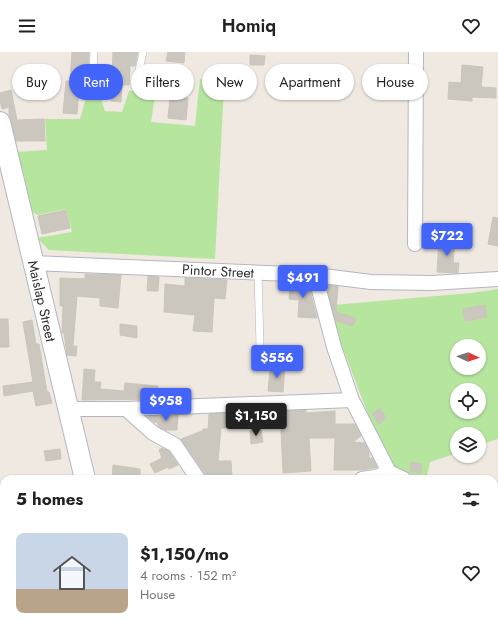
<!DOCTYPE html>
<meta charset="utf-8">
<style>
body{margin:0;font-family:Jost,sans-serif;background:#f2f2f2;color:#222;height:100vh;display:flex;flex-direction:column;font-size:15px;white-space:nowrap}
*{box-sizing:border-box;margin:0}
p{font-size:13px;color:#767676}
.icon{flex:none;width:22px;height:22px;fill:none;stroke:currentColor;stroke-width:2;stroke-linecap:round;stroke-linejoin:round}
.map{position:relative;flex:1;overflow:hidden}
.side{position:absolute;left:0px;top:423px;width:498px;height:156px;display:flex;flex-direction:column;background:#fff;border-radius:12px 12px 0 0;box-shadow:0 1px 3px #0004}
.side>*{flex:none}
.guide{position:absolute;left:12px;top:12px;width:474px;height:36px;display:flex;gap:8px}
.needle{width:26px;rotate:93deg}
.controls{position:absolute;left:450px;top:287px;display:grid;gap:8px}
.controls a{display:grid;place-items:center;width:36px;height:36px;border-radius:50%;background:#fff;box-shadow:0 1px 3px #0004;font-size:20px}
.price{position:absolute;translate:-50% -34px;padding:0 9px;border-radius:4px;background:#4264fb;color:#fff;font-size:13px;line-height:26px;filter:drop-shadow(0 1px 2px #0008)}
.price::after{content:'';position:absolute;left:50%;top:24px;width:12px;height:9px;margin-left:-6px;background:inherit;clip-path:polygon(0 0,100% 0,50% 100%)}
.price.active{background:#222;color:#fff}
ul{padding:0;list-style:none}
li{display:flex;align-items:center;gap:12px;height:100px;padding:0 16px}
li span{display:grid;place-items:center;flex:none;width:112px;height:80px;border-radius:8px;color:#555}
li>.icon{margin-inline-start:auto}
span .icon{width:48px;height:48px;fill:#fffc;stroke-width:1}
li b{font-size:17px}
h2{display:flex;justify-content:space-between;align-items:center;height:48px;padding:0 16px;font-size:17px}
.tag{padding:0 14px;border-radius:18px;background:#fff;box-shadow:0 1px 3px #0004;font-size:14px;line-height:36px}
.tag.active{background:#4264fb;color:#fff}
header{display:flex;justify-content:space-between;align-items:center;height:52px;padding:0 16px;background:#fff;font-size:18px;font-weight:600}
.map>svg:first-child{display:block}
</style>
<header><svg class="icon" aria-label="menu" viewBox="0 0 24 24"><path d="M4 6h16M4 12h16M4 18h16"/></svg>Homiq<svg class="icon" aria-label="heart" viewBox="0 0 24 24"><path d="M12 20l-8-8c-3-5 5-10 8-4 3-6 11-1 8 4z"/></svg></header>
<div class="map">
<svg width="498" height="579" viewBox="0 0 498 579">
<rect width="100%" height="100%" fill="#efe9e1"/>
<path fill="#b6e59e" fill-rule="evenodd" d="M200,27L224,35L215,207L49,198L37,186L72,180L66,157L38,163L32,160L24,123L16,100L47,98L45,67H80L88,39L99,41L105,59L122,60L129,39L156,38L151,70L195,74Z
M498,237V387L479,393V382H457V401L430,410L426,427H419L395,415L389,417L327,255L333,253L471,241ZM457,294H479V316H457ZM457,338H479V360H457Z"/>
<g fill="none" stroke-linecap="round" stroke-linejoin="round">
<path stroke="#75cff0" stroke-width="3.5" d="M117,575L119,579
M58,579L60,575
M420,579L421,575"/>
</g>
<path fill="#cbc7bf" stroke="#cbc5ba" d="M72,0H89L88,28H80L77,62L63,61L66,29H70Z
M113,0H138L135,14H130L129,33H122L121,50L111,49Z
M168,0H185L184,11L166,9Z
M250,3L265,4L264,13H250Z
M462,13L483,15L481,35L496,36V46L472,45V49L448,47L449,30L461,31Z
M11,38L17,68L44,67L45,89H16L9,63V55L2,57L0,49V41Z
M170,45L188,46L186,68L168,66Z
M66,158L70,176L42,182L38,164Z
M493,165L498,166V194L488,192Z
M439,187L455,189L453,211H459L458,221L437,220Z
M85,222L121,223L118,256L100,254V246L77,244L73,294H77L76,304L67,303L64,281H62L63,254H60V226L85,227Z
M148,224L159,225L158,239H147Z
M185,226L227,228L225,247L214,246L212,280L193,279L195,263L164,260L165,232L185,234Z
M290,230L308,231L317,266L298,265L299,248L289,247Z
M326,233L338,234L336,260L356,266L353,274L336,269Z
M485,253L487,265L465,269L463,257Z
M0,267H8L9,295H0Z
M32,268L36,292H39L47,340H49L52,351L36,354L33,339L4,344L3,334L33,330L23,270Z
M120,272L137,274V286L120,283Z
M273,314H285L283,340L268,339L270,317H273Z
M84,317L95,318L94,330H101L100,337L124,339L125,331L158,334V347L82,348Z
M380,356L386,366L379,372L372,362Z
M306,358V361L335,359V372H355L361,384L353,390L365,391L369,400V406H372L377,415L363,418H334L335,386H309L311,419L283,421L281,378L283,377V359Z
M228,361V376H221L218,409H231L232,425L206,427L205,422L181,387L202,379L203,377H208L209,362Z
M178,363L177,378H164L158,374V371L154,370L147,365Z
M261,378L263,390L251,392L250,379Z
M162,396L169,399L178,413L169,417L168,415L155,421L150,412L162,406L159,398Z
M60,397L61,407L46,409L44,399Z
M411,410L422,412L421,421L410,419Z
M113,413L140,417V427H112Z"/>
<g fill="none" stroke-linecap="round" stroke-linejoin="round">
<defs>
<path id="lane" d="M138,23L143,0
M92,38L94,0
M258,221L260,294
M157,575L177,577L184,579"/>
<path id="street" d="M415,192L416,0
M33,211L315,223L371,230L431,231L498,227
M315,223L334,295L352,348L389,420L404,427
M68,357H126L153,381L175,393L198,427
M126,357L352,348
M362,427L375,425L389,420
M494,455H498"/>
<path id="secondary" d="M0,70L85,427
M94,579V575"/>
</defs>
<use href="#lane" stroke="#b4b7c1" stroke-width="8"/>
<use href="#street" stroke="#b4b7c1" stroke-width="16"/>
<use href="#secondary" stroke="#b4b7c1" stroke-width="22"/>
<use href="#lane" stroke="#fff" stroke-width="7"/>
<use href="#street" stroke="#fff" stroke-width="14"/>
<use href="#secondary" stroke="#fff" stroke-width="20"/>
</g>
<g text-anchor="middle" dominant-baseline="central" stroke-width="3" stroke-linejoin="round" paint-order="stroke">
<g font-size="14" fill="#2e2e2e" stroke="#fff">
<text transform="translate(218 219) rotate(3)">Pintor Street</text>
<text transform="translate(42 249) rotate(77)">Maislap Street</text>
</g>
</g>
</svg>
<div class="controls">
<a><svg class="needle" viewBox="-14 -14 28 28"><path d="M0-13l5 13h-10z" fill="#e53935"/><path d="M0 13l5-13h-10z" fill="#767676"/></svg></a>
<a><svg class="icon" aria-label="locate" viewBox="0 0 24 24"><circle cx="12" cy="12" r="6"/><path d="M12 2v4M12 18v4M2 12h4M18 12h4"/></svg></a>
<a><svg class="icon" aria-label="layers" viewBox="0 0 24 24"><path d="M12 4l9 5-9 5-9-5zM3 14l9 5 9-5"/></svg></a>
</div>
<b class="price" style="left:447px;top:205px">$722</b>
<b class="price" style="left:303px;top:247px">$491</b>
<b class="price" style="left:277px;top:327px">$556</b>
<b class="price" style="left:166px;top:370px">$958</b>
<b class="price active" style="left:256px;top:385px">$1,150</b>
<div class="guide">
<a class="tag">Buy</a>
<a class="tag active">Rent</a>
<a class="tag">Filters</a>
<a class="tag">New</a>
<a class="tag">Apartment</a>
<a class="tag">House</a>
</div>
<section class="side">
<h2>5 homes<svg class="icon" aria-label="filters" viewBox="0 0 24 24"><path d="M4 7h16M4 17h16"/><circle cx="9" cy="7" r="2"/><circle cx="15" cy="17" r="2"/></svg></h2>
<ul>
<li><span style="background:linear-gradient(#c9d6e8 70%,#b9a48a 0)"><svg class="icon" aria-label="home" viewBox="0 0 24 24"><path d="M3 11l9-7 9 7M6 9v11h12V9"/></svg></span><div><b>$1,150/mo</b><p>4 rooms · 152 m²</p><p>House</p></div><svg class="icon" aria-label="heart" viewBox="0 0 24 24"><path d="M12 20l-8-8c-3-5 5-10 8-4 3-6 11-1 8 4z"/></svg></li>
</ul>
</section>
</div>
